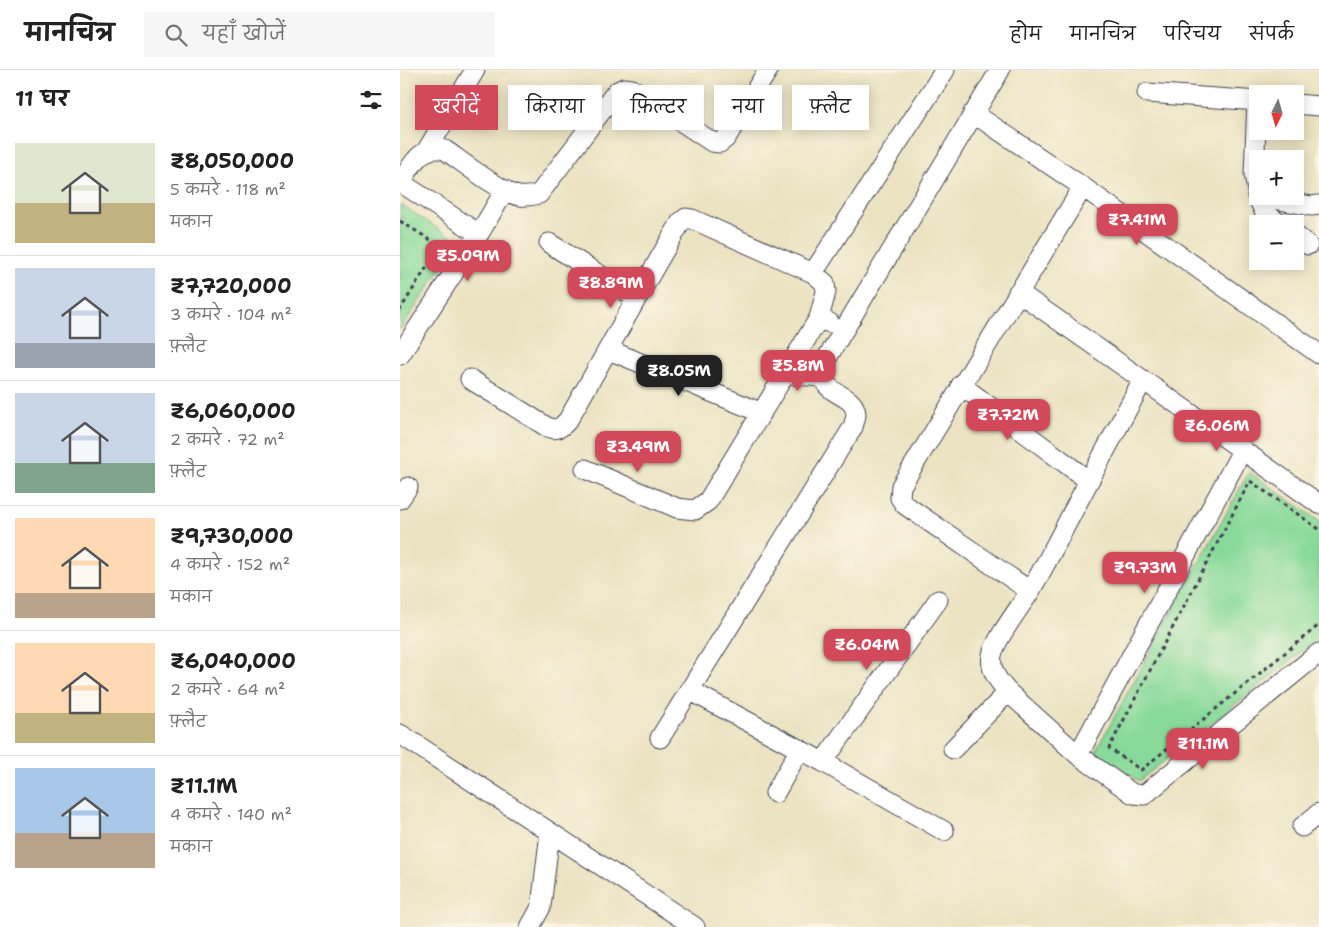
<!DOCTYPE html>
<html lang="hi">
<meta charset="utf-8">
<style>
body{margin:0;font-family:"Shantell Sans","Playpen Sans Deva",sans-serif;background:#f6f6f6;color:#222;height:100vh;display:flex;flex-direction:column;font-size:19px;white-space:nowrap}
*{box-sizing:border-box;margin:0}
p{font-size:16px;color:#767676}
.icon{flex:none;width:28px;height:28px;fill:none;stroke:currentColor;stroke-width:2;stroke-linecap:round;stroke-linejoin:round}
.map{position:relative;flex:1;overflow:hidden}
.details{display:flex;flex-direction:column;background:#fff;width:400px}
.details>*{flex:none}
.hud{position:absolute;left:15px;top:15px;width:475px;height:45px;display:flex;gap:10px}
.needle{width:32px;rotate:185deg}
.tools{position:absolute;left:849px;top:15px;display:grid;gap:10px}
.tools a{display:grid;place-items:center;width:55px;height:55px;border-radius:0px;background:#fff;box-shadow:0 2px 12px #0003;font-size:25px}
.price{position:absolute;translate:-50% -42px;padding:0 11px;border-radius:10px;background:#d1495b;color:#fff;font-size:16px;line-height:32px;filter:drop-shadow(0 1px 2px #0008)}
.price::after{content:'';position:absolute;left:50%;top:30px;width:15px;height:11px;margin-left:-8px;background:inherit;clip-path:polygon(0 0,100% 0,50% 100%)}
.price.active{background:#222;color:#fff}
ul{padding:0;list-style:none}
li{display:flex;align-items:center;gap:15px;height:125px;padding:0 15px}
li+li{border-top:1px solid #e0e0e0}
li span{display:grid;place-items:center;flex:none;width:140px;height:100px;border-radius:0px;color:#555}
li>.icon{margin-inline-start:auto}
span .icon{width:60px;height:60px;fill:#fffc;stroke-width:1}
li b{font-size:21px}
h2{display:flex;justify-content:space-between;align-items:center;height:60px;padding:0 15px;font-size:21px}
.tag{padding:0 18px;border-radius:0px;background:#fff;box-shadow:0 2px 12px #0003;font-size:18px;line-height:45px}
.tag.active{background:#d1495b;color:#fff}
header{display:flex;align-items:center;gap:30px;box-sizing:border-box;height:70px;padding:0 25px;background:#fff;border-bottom:1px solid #e0e0e0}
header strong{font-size:24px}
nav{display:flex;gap:28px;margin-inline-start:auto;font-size:18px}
.search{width:350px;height:45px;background:#f6f6f6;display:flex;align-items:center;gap:12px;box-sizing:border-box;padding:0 18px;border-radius:0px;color:#767676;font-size:19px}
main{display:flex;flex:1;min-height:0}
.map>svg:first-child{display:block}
</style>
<header>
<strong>मानचित्र</strong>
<div class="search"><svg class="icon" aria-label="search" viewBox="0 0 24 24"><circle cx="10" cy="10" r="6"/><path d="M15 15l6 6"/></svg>यहाँ खोजें</div>
<nav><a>होम</a><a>मानचित्र</a><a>परिचय</a><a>संपर्क</a></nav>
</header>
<main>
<section class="details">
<h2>11 घर<svg class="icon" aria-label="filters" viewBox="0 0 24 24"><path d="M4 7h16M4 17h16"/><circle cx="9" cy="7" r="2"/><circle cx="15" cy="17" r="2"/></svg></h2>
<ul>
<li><span style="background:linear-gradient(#dfe7d0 60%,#c2b280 0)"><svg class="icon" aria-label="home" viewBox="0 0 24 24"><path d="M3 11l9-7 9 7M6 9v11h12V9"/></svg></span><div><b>₹8,050,000</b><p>5 कमरे · 118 m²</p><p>मकान</p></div></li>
<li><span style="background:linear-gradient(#c9d6e8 75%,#9aa5b1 0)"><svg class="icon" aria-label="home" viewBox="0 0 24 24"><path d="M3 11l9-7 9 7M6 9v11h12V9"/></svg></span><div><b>₹7,720,000</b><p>3 कमरे · 104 m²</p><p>फ़्लैट</p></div></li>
<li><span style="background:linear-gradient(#c9d6e8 70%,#7fa58c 0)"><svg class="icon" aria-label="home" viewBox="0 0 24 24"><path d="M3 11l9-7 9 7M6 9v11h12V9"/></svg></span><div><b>₹6,060,000</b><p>2 कमरे · 72 m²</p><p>फ़्लैट</p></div></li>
<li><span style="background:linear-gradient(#ffd9b3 75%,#b9a48a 0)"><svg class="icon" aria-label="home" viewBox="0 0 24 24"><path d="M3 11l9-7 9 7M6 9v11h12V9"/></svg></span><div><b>₹9,730,000</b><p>4 कमरे · 152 m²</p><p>मकान</p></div></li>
<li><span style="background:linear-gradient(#ffd9b3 70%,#c2b280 0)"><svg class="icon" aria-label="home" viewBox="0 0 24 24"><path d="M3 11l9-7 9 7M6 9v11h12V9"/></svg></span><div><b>₹6,040,000</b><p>2 कमरे · 64 m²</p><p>फ़्लैट</p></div></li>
<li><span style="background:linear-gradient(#a9c7e8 65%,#b9a48a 0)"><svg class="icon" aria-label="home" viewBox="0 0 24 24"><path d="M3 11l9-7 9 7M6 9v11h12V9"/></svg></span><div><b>₹11.1M</b><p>4 कमरे · 140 m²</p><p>मकान</p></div></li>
</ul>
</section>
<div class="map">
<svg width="919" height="857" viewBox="0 0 919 857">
<rect width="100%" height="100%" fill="#fcf5e5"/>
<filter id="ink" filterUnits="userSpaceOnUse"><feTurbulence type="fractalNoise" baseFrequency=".02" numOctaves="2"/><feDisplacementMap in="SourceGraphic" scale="10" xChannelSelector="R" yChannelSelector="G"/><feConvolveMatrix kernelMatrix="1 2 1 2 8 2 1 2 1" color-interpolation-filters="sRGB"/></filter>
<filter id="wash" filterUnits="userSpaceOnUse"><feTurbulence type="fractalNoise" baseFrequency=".0096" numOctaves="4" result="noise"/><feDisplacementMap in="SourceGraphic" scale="20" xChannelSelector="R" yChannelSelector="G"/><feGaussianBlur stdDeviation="1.12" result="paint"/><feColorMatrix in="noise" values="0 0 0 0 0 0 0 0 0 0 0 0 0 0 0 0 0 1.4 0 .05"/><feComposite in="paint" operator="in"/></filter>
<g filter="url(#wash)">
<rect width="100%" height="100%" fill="#ebe3c1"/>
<path fill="#89da9a" stroke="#567e6a" d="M0,134L59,172L0,260Z
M849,402L919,451V568L739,711L695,682Z"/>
</g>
<g filter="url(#ink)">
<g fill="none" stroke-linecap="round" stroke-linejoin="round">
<defs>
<path id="minor" d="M747,23L858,31
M857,31L854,104L858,126
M895,34L919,36
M573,43L683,117L919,284
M27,80L75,0
M0,112L79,164
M1,112C12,95 21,74 45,80C61,91 102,123 119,126C126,127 132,126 139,124L216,22L224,18L232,19L312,72L320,73L326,68L368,0
M857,126L865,143L880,154
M859,126L911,136L919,135
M895,165L908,175
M149,173L236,228
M413,203L545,0
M618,222L743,310L689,411
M209,280L362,343
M0,285L79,164L105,120
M387,300L395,305L422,307
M70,309L147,357C157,361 161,358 168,350C206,284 242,217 281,152L286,148L292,149L413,203L425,213L426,222L419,248
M743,310L919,434
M561,315L689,411C669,448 651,486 629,523C620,537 595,570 592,585C589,600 599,612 608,622L678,685L733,724L744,725L919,583
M185,399L277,438L295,440L308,431L419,248L430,253
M0,429L8,417
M630,521L505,435L500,428L501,416L683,117
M289,620L423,692L544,761
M0,664L295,857
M260,668L453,357C454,353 456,348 456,344C454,321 423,329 421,298L600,0
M553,679L608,622
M678,685L843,379
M423,692L538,530
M375,723L400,679
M902,757L919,743
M130,857L141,837L150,762"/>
</defs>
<use href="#minor" stroke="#403f4f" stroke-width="21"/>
<path stroke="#403f4f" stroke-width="3" stroke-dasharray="4 4" stroke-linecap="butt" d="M0,151L40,176L0,240
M919,459L850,411L709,678L741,700L919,555"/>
<use href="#minor" stroke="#fff" stroke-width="19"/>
</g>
</g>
</svg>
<div class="tools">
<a><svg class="needle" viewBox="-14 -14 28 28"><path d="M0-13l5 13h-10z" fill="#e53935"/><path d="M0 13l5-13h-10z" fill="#767676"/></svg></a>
<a>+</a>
<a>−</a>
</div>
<b class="price" style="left:737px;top:176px">₹7.41M</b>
<b class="price" style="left:68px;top:212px">₹5.09M</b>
<b class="price" style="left:211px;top:239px">₹8.89M</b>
<b class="price" style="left:398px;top:322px">₹5.8M</b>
<b class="price active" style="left:279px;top:327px">₹8.05M</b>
<b class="price" style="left:608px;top:371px">₹7.72M</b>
<b class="price" style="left:817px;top:382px">₹6.06M</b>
<b class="price" style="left:238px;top:403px">₹3.49M</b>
<b class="price" style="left:745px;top:524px">₹9.73M</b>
<b class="price" style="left:467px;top:601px">₹6.04M</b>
<b class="price" style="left:803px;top:700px">₹11.1M</b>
<div class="hud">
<a class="tag active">खरीदें</a>
<a class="tag">किराया</a>
<a class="tag">फ़िल्टर</a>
<a class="tag">नया</a>
<a class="tag">फ़्लैट</a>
</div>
</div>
</main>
